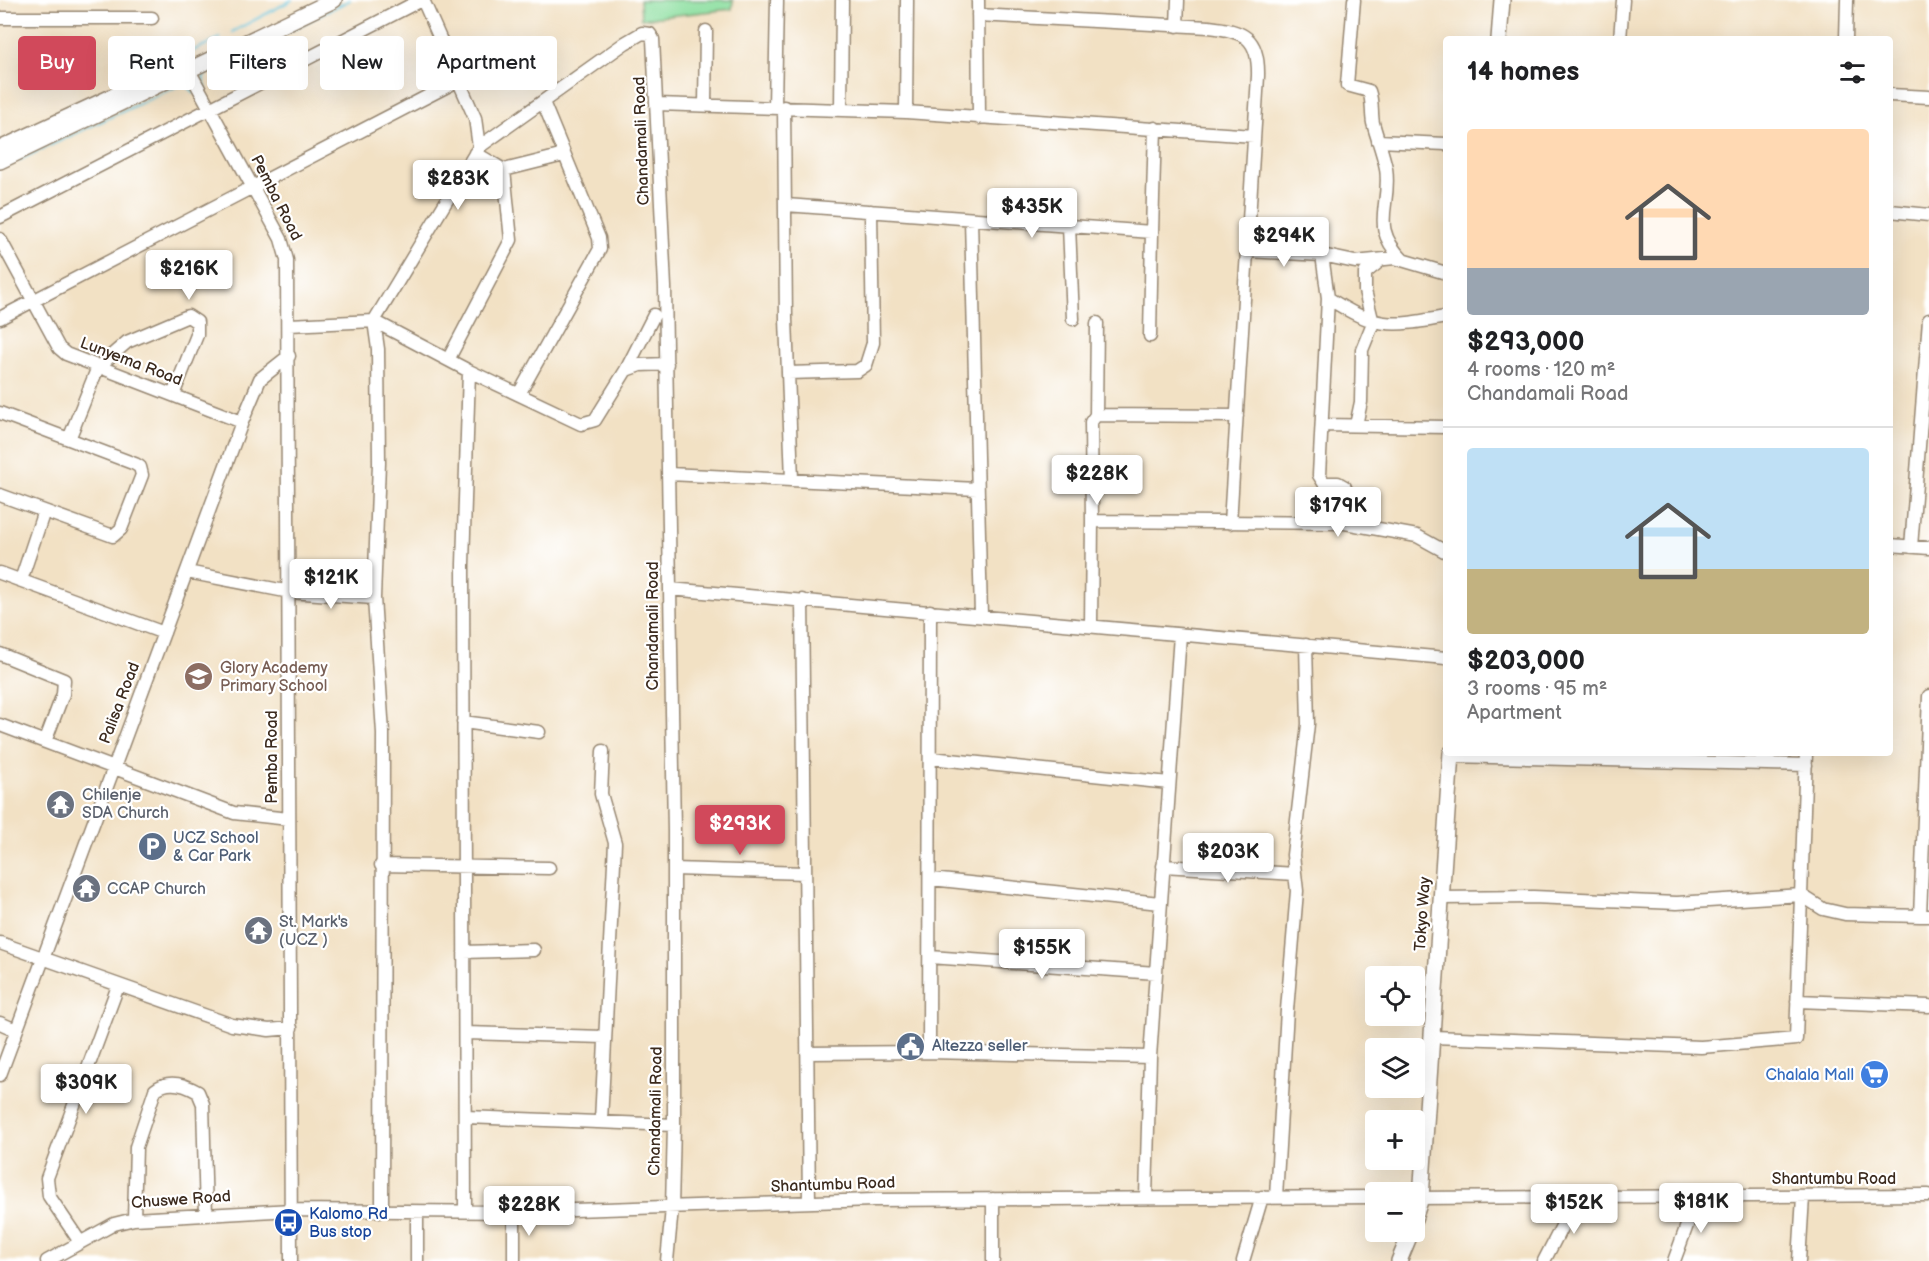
<!DOCTYPE html>
<meta charset="utf-8">
<style>
body{margin:0;font-family:"Balsamiq Sans",sans-serif;background:#f6f6f6;color:#202124;height:100vh;display:flex;flex-direction:column;font-size:22px;white-space:nowrap}
*{box-sizing:border-box;margin:0}
p{font-size:20px;color:#757577}
.icon{flex:none;width:33px;height:33px;fill:none;stroke:currentColor;stroke-width:2;stroke-linecap:round;stroke-linejoin:round}
.map{position:relative;flex:1;overflow:hidden}
.sheet{position:absolute;left:1443px;top:36px;width:450px;height:720px;display:flex;flex-direction:column;background:#fff;border-radius:6px;box-shadow:0 6px 24px #0002}
.sheet>*{flex:none}
.guide{position:absolute;left:18px;top:36px;width:570px;height:54px;display:flex;gap:12px}
.tools{position:absolute;left:1365px;top:966px;display:grid;gap:12px}
.tools a{display:grid;place-items:center;width:60px;height:60px;border-radius:6px;background:#fff;box-shadow:0 6px 24px #0002;font-size:30px}
.price{position:absolute;translate:-50% -51px;padding:0 14px;border-radius:6px;background:#fff;color:#222;font-size:20px;line-height:39px;filter:drop-shadow(0 2px 3px #0008)}
.price::after{content:'';position:absolute;left:50%;top:36px;width:18px;height:14px;margin-left:-9px;background:inherit;clip-path:polygon(0 0,100% 0,50% 100%)}
.price.on{background:#d1495b;color:#fff}
ul{padding:0;list-style:none}
li{display:grid;align-content:center;gap:12px;height:318px;padding:0 24px}
li+li{border-top:2px solid #e0e0e0}
li span{display:grid;place-items:center;height:186px;border-radius:6px;color:#555}
li>.icon{margin-inline-start:auto}
span .icon{width:108px;height:108px;fill:#fffc;stroke-width:1}
li b{font-size:26px}
h2{display:flex;justify-content:space-between;align-items:center;height:72px;padding:0 24px;font-size:26px}
.tag{padding:0 21px;border-radius:6px;background:#fff;box-shadow:0 6px 24px #0002;font-size:21px;line-height:54px}
.tag.on{background:#d1495b;color:#fff}
.map>svg:first-child{display:block}
</style>
<div class="map">
<svg width="1929" height="1261" viewBox="0 0 1929 1261">
<rect width="100%" height="100%" fill="#fff"/>
<filter id="ink" filterUnits="userSpaceOnUse"><feTurbulence type="fractalNoise" baseFrequency=".0167" numOctaves="2"/><feDisplacementMap in="SourceGraphic" scale="12" xChannelSelector="R" yChannelSelector="G"/><feConvolveMatrix kernelMatrix="1 2 1 2 8 2 1 2 1" color-interpolation-filters="sRGB"/></filter>
<filter id="wash" filterUnits="userSpaceOnUse"><feTurbulence type="fractalNoise" baseFrequency=".008" numOctaves="4" result="noise"/><feDisplacementMap in="SourceGraphic" scale="24" xChannelSelector="R" yChannelSelector="G"/><feGaussianBlur stdDeviation="1.35" result="paint"/><feColorMatrix in="noise" values="0 0 0 0 0 0 0 0 0 0 0 0 0 0 0 0 0 1.4 0 .05"/><feComposite in="paint" operator="in"/></filter>
<g filter="url(#wash)">
<rect width="100%" height="100%" fill="#f2e1c4"/>
<path fill="#8ddfa0" stroke="#64845f" stroke-width="1.5" d="M640,0H733L732,9L641,19Z"/>
<g fill="none" stroke-linecap="round" stroke-linejoin="round">
<path stroke="#62c6e0" stroke-width="2" d="M232,32L292,0
M178,58L220,38
M140,76L166,63
M206,88L203,78L207,72L350,0
M19,160L177,86L186,85L195,93"/>
</g>
</g>
<g filter="url(#ink)">
<g fill="none" stroke-linecap="round" stroke-linejoin="round">
<defs>
<path id="minor" d="M978,0L979,118
M1354,0L1347,85L1369,91C1373,102 1371,112 1373,123C1377,138 1383,153 1386,168C1392,207 1368,225 1403,260
M978,15L1209,27C1244,31 1259,37 1258,76L1230,523
M0,18H152
M1177,26L1178,0
M1620,39L1623,0
M1846,39L1847,0
M185,63L281,239L287,260L291,1261
M1890,95L1929,97
M657,104L906,112L1254,136
M705,105L706,31
M775,106L777,0
M784,107L786,319L792,480
M841,109L842,0
M906,112L907,0
M1378,141L1446,144
M479,147L625,43L642,33L650,34L653,39L665,287L674,831V1125L672,1208L667,1261
M504,170L564,155
M786,205L1152,232L1155,128
M1890,211L1929,215
M0,217L421,0
M971,219L981,615
M1069,226L1073,319
M0,239L59,348L66,354L242,422
M1248,251L1322,255L1355,262L1395,258L1446,273
M1322,255L1328,298L1319,475L1324,483H1338L1345,487L1349,503L1345,523
M1328,298C1376,329 1390,327 1446,317
M0,318L459,80
M374,321L378,349L379,463L374,598L383,733L382,1211
M374,321L469,371L581,424L595,420L626,370L640,365L667,364
M289,325L374,321L479,147L475,118L423,0
M1150,336L1152,232
M448,360L511,240L504,170L475,153
M626,370L654,315
M788,373L857,371L866,365L873,343L871,211
M519,394L600,249L599,238L543,102
M0,413L135,464L140,467L142,475L121,529L113,536L0,495
M1096,415L1097,323
M1323,425L1446,427
M1356,425L1361,402L1362,350L1373,323L1365,291V273L1380,261
M69,439L98,367L127,342L188,316L197,322V335L173,395
M669,474L977,489
M1092,521L1091,422L1096,415L1237,416
M1890,545L1929,548
M1911,547L1929,320
M187,572L290,592L374,598
M0,573L164,633
M21,580L44,511
M670,589L1446,658
M802,600L809,1202
M1091,625L1092,521L1345,523L1417,536L1446,552
M0,654L64,680L63,694L45,742
M1929,696L1920,916H1929
M463,722L539,732
M0,725L234,813L289,819
M1451,756L1806,765
M931,758L1169,783
M381,865L549,868
M1163,866L1295,874
M674,869L805,873
M931,879L1160,903
M1442,898L1533,897L1677,903L1801,895L1823,909L1845,914L1920,916
M0,943L232,1025L269,1030L291,1028
M464,952L534,950
M930,957L1156,973
M1797,1001L1929,1006
M0,1023L16,1030
M466,1033L604,1037
M1433,1037L1701,1047L1796,1039L1806,753
M929,1052L930,611
M807,1053L929,1052L1150,1057
M0,1075L242,422L260,379L289,356
M466,1117L674,1125
M601,1121L615,843L601,794L603,751
M1146,1197L1150,1057L1180,635
M1276,1197L1287,1010L1297,891L1293,855L1308,724L1306,645
M1414,1198L1929,1195
M417,1212V1261
M465,1212L463,564L469,371
M134,1219L136,1147L155,1090C168,1079 184,1084 198,1092L203,1104L206,1215
M80,1242L49,1196L47,1178L118,986
M47,1261L114,1224L134,1219L292,1210L514,1212L873,1200L1376,1197
M514,1261V1212
M993,1261V1199
M1243,1261L1262,1197
M1544,1261L1578,1195
M1674,1261L1698,1195
M1799,1261L1803,1197"/>
<path id="major" d="M1499,39L1502,0
M0,149L133,87
M0,161L334,0
M1414,1219L1421,1198L1451,753
M1399,1261L1411,1232"/>
</defs>
<use href="#minor" stroke="#968671" stroke-width="15"/>
<use href="#major" stroke="#968671" stroke-width="18"/>
<use href="#minor" stroke="#fff" stroke-width="12"/>
<use href="#major" stroke="#fff" stroke-width="15"/>
</g>
</g>
<defs>
<symbol id="school-disc" viewBox="-11 -11 22 22"><circle r="9.5" fill="#8d6e63" stroke="#fff"/><path d="M0-5L7-2L0 1L-7-2ZM-4 1L0 2.5L4 1V4Q0 6-4 4Z" fill="#fff"/></symbol>
<symbol id="temple-disc" viewBox="-11 -11 22 22"><circle r="9.5" fill="#6b7280" stroke="#fff"/><path d="M0-6L5-2H3V0L6.5 2.5H4V6H1.5V3h-3V6H-4V2.5H-6.5L-3 0V-2H-5Z" fill="#fff"/></symbol>
<symbol id="parking-disc" viewBox="-11 -11 22 22"><circle r="9.5" fill="#5c6f8a" stroke="#fff"/><path d="M-3.5-5.5H1a3.5 3.5 0 0 1 0 7H-1V5.5H-3.5ZM-1-3.4V-.6H.8a1.4 1.4 0 0 0 0-2.8Z" fill="#fff"/></symbol>
<symbol id="civic-disc" viewBox="-11 -11 22 22"><circle r="9.5" fill="#5c6f8a" stroke="#fff"/><path d="M-.6-6.5H3V-4.5H.6V-3L4-1V1h2V6H-6V1h2V-1L-.6-3ZM-1.2 2.5V6h2.4V2.5Z" fill="#fff"/></symbol>
<symbol id="supermarket-disc" viewBox="-11 -11 22 22"><circle r="9.5" fill="#3f7fe0" stroke="#fff"/><path d="M-6-5.5h2.5l.6 2H6L4.5 2H-2.5L-4.4-4H-6ZM-1.5 3.2a1.3 1.3 0 1 0 .1 0ZM3 3.2a1.3 1.3 0 1 0 .1 0Z" fill="#fff"/></symbol>
<symbol id="bus-disc" viewBox="-11 -11 22 22"><circle r="9.5" fill="#1a4fb4" stroke="#fff"/><path d="M-5-6H5V4H4V6H2V4H-2V6H-4V4H-5ZM-3.5-4V0h7V-4ZM-3.5 1.2v1.5H-2V1.2ZM2 1.2v1.5H3.5V1.2Z" fill="#fff"/></symbol>
</defs>
<g fill-rule="evenodd">
<use href="#school-disc" x="182" y="660" width="33" height="33"/>
<use href="#temple-disc" x="44" y="788" width="33" height="33"/>
<use href="#parking-disc" x="136" y="830" width="33" height="33"/>
<use href="#temple-disc" x="70" y="872" width="33" height="33"/>
<use href="#temple-disc" x="242" y="914" width="33" height="33"/>
<use href="#civic-disc" x="894" y="1030" width="33" height="33"/>
<use href="#supermarket-disc" x="1858" y="1058" width="33" height="33"/>
<use href="#bus-disc" x="272" y="1206" width="33" height="33"/>
</g>
<g text-anchor="middle" dominant-baseline="central" stroke-width="4.5" stroke-linejoin="round" paint-order="stroke">
<g font-size="16" fill="#3b2a1e" stroke="#fff">
<text transform="translate(642 141) rotate(-92)">Chandamali Road</text>
<text transform="translate(276 198) rotate(63)">Pemba Road</text>
<text transform="translate(131 362) rotate(21)">Lunyema Road</text>
<text transform="translate(653 626) rotate(-90)">Chandamali Road</text>
<text transform="translate(120 703) rotate(-69)">Palisa Road</text>
<text transform="translate(272 757) rotate(-90)">Pemba Road</text>
<text transform="translate(1423 914) rotate(-86)">Tokyo Way</text>
<text transform="translate(656 1111) rotate(-89)">Chandamali Road</text>
<text x="1834" y="1179">Shantumbu Road</text>
<text transform="translate(833 1185) rotate(-2)">Shantumbu Road</text>
<text transform="translate(181 1200) rotate(-4)">Chuswe Road</text>
</g>
<g font-size="16" fill="#785e54" stroke="#fff" text-anchor="start">
<text x="220" y="668">Glory Academy<tspan x="220" dy="18">Primary School</tspan></text>
</g>
<g font-size="16" fill="#5b616d" stroke="#fff" text-anchor="start">
<text x="82" y="795">Chilenje<tspan x="82" dy="18">SDA Church</tspan></text>
<text x="107" y="889">CCAP Church</text>
<text x="279" y="922">St. Mark's<tspan x="279" dy="18">(UCZ )</tspan></text>
</g>
<g font-size="16" fill="#4e5e75" stroke="#fff" text-anchor="start">
<text x="173" y="838">UCZ School<tspan x="173" dy="18">&amp; Car Park</tspan></text>
<text x="932" y="1046">Altezza seller</text>
</g>
<g font-size="16" fill="#366cbe" stroke="#fff" text-anchor="end">
<text x="1854" y="1075">Chalala Mall</text>
</g>
<g font-size="16" fill="#164399" stroke="#fff" text-anchor="start">
<text x="309" y="1214">Kalomo Rd<tspan x="309" dy="18">Bus stop</tspan></text>
</g>
</g>
</svg>
<div class="tools">
<a><svg class="icon" aria-label="locate" viewBox="0 0 24 24"><circle cx="12" cy="12" r="6"/><path d="M12 2v4M12 18v4M2 12h4M18 12h4"/></svg></a>
<a><svg class="icon" aria-label="layers" viewBox="0 0 24 24"><path d="M12 4l9 5-9 5-9-5zM3 14l9 5 9-5"/></svg></a>
<a>+</a>
<a>−</a>
</div>
<b class="price" style="left:458px;top:211px">$283K</b>
<b class="price" style="left:1032px;top:239px">$435K</b>
<b class="price" style="left:1284px;top:268px">$294K</b>
<b class="price" style="left:189px;top:301px">$216K</b>
<b class="price" style="left:1097px;top:506px">$228K</b>
<b class="price" style="left:1338px;top:538px">$179K</b>
<b class="price" style="left:331px;top:610px">$121K</b>
<b class="price on" style="left:740px;top:856px">$293K</b>
<b class="price" style="left:1228px;top:884px">$203K</b>
<b class="price" style="left:1042px;top:980px">$155K</b>
<b class="price" style="left:86px;top:1115px">$309K</b>
<b class="price" style="left:1701px;top:1234px">$181K</b>
<b class="price" style="left:1574px;top:1235px">$152K</b>
<b class="price" style="left:529px;top:1237px">$228K</b>
<div class="guide">
<a class="tag on">Buy</a>
<a class="tag">Rent</a>
<a class="tag">Filters</a>
<a class="tag">New</a>
<a class="tag">Apartment</a>
</div>
<section class="sheet">
<h2>14 homes<svg class="icon" aria-label="filters" viewBox="0 0 24 24"><path d="M4 7h16M4 17h16"/><circle cx="9" cy="7" r="2"/><circle cx="15" cy="17" r="2"/></svg></h2>
<ul>
<li><span style="background:linear-gradient(#ffd9b3 75%,#9aa5b1 0)"><svg class="icon" aria-label="home" viewBox="0 0 24 24"><path d="M3 11l9-7 9 7M6 9v11h12V9"/></svg></span><div><b>$293,000</b><p>4 rooms · 120 m²</p><p>Chandamali Road</p></div></li>
<li><span style="background:linear-gradient(#bfe0f5 65%,#c2b280 0)"><svg class="icon" aria-label="home" viewBox="0 0 24 24"><path d="M3 11l9-7 9 7M6 9v11h12V9"/></svg></span><div><b>$203,000</b><p>3 rooms · 95 m²</p><p>Apartment</p></div></li>
</ul>
</section>
</div>
